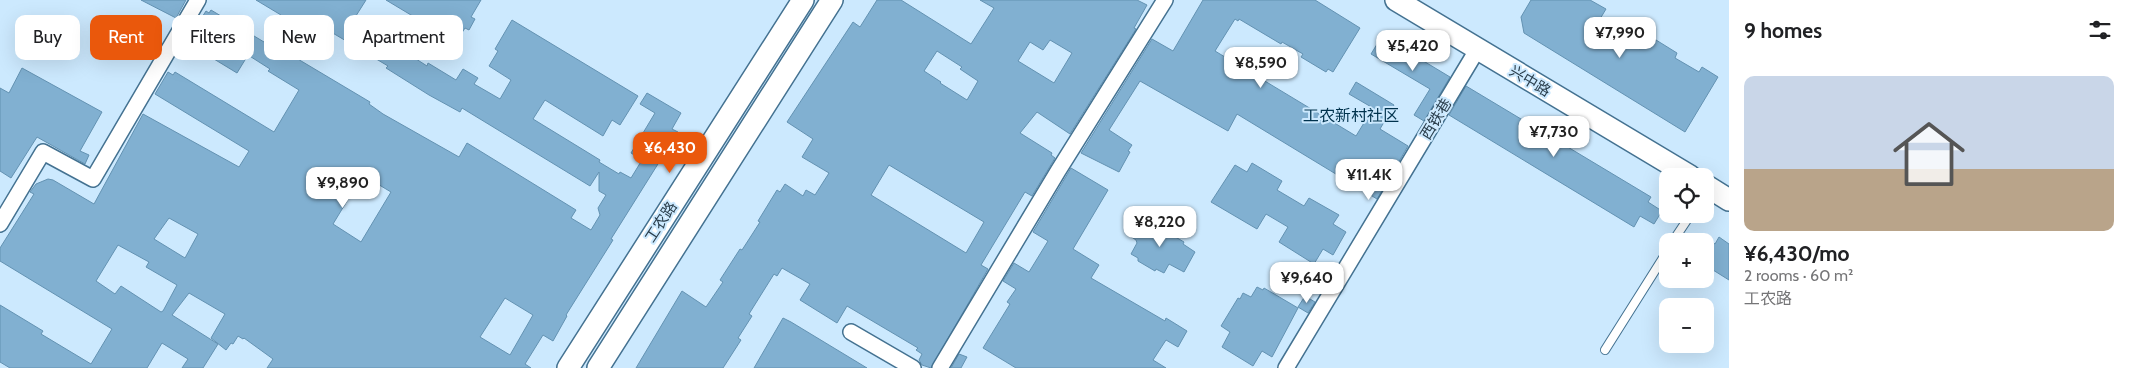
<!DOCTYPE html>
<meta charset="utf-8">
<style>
body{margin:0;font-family:Cabin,"Noto Sans SC",sans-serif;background:#f2f2f2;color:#202124;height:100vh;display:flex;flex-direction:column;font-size:19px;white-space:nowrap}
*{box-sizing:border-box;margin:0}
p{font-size:16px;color:#757577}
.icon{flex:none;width:28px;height:28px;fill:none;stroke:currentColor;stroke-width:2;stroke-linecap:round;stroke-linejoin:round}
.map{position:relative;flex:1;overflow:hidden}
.drawer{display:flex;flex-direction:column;background:#fff;width:400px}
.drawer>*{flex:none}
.banner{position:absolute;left:15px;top:15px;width:475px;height:45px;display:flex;gap:10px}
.tools{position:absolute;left:1659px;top:168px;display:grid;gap:10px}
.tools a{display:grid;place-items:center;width:55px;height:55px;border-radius:10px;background:#fff;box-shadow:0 5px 20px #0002;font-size:25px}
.price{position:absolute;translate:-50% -42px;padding:0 11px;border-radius:10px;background:#fff;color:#222;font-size:16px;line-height:32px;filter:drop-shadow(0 1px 2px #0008)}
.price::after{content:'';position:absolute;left:50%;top:30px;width:15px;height:11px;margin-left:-8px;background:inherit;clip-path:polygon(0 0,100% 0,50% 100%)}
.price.current{background:#ea580c;color:#fff}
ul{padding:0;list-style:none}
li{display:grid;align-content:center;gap:10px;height:265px;padding:0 15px}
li+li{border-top:1px solid #e0e0e0}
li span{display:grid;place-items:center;height:155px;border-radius:10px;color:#555}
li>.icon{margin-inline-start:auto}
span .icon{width:90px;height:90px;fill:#fffc;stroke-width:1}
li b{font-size:21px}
h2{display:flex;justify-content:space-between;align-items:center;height:60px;padding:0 15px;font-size:21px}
.pill{padding:0 18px;border-radius:10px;background:#fff;box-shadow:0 5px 20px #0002;font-size:18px;line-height:45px}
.pill.current{background:#ea580c;color:#fff}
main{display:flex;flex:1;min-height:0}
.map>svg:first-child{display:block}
</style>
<main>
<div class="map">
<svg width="1729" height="368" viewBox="0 0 1729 368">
<rect width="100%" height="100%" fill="#cce9fe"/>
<path fill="#81b0d1" stroke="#6392b2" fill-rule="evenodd" d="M141,0H186L176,18Z
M256,0H366L354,19L427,66L428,63L456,80L463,69L478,78L474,84L500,99L511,80L489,66L498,51L495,49L512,20L638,96L620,125L612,120L603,136L545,100L533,119L600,160L599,162L619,174L620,172L631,178L642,160L631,153L655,113L640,104L647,93L681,113L672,129L678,132L611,239L613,240L566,315L567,316L553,341L543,335L525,364L531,368H267L273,359L244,338L243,339L238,336L233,344L231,343L226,350L211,338L225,314L189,293L172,315L218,344L203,368H182L188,359L162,343L147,368H10L0,362V305L43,331L41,334L91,364L112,329L0,261V248L34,194L30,192L36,184L48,179L53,180L94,204L143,114L239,167L249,151L155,94L168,72L173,75L175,72L274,132L299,90L268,71L270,69L248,55L237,73L186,42L206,11L209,13L211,10L264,42L281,15ZM301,16L320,28L321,26L388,66L386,68L429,95L460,112L462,108L590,186L599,172V191L606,195L598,208L600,215L591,230L571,218L576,210L467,143L459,157L383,114L369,104L370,102L281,49ZM371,180L391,192L361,242L333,224L358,183L366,188ZM169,218L198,234L185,258L154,239ZM118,245L149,262L146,267L177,285L163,311L161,312L121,286L115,294L96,281ZM505,298L533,315L510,355L480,337Z
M386,0H481L471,17L475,19L469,30L465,28L456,42Z
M877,0H901L971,44L994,8L980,0H1137L1147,5L1134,28L1136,29L1070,134L1037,112L1020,133L1052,153L1051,155L1055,158L1032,196L1025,192L981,265L988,269L931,368L922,365L919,360L922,354L916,350L918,348L847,306L837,323L800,300L810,284L782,268L777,276L774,274L749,314L752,316L738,338L741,340L723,368H636L682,291L706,307L723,282L720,280L740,249L742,250L753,233L760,222L758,221L777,190L780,192L785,184L803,196L806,190L815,195L829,173L802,157L813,139L787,122L853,22L860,27ZM1050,40L1072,53L1054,83L1018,61L1030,42L1043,50ZM937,51L962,67L960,69L978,81L967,100L940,83L941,82L924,71ZM889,165L984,222L966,253L871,195Z
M1203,0H1315L1360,28L1333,72L1328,69L1326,72L1301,57L1303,54L1282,42L1281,44L1239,19L1238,21L1235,19L1215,51L1356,136L1373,108L1349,94L1356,82L1394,105L1380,129L1408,146L1377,199L1237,114L1228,131L1140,81L1109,130L1132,145L1128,151L1130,152L1119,172L1081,153L1152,39L1173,51Z
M1531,0H1590L1606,9L1597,24L1640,49L1648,35L1677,53L1675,58L1699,72L1702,67L1718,77L1685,132L1524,33L1521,17Z
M1382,36L1450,77L1424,121L1414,115L1430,89L1371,54Z
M22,68L102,112L80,151L89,155L85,164L37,137L11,178L0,171V88L9,93Z
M1466,86L1651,197L1648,202L1662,211L1654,224L1640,216L1634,227L1449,115Z
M1252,163L1282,181L1277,190L1304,206L1309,198L1339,215L1333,224L1346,232L1333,255L1323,249L1314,264L1279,242L1288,227L1266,214L1257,229L1211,202L1235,165L1247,172Z
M1071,168L1108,190L1073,249L1099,265L1091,278L1165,321L1166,318L1187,331L1178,347L1166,340L1153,360L1166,368H1016L983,348L1010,304L1007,302L1016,289L1003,281L1014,263L1029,272L1048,241L1033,232Z
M1140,218L1147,222L1148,221L1184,242L1183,244L1195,252L1184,272L1169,264L1164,273L1156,269L1155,271L1138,261V258L1131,254L1137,243L1136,240L1130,236Z
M1705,237L1715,244L1719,237L1729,244V280L1705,265Z
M1257,287L1263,290L1264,288L1298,308L1272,357L1262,351L1253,366L1222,347L1230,332L1221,326L1238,298L1240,299L1243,293L1251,297Z
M1305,296L1315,302L1308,313L1298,307Z
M783,318L791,322L867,368H754Z
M959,354L967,357L961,368H951Z"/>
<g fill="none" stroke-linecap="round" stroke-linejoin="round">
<defs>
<path id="lane" d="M1673,241L1691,214
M1605,350L1668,250"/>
<path id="street" d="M0,224L43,152L93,179L198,0
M851,332L913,368
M940,368L1058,171L1165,0
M1286,368L1477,50"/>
<path id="secondary" d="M1396,0L1690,176
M1705,185L1729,200
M568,368L803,0
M598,368L832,0"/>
</defs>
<use href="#lane" stroke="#447291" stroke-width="10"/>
<use href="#street" stroke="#447291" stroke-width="18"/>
<use href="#secondary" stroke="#447291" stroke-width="24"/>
<use href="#lane" stroke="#fff" stroke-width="8"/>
<use href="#street" stroke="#fff" stroke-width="15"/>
<use href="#secondary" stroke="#fff" stroke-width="21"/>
</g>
<g text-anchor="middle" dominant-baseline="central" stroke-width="4" stroke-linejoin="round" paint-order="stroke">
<g font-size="15" fill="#2b3f4d" stroke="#cce9fe">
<text transform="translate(1530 81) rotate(31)">兴中路</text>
<text transform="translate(1436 119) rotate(-59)">西铁巷</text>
<text transform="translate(661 222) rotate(-57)">工农路</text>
</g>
<g font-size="16" fill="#00324d" stroke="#cce9fe">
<text x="1351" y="115">工农新村社区</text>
</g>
</g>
</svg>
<div class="tools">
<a><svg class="icon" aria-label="locate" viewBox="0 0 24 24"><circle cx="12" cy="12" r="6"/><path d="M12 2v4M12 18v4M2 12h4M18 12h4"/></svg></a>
<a>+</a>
<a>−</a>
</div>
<b class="price" style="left:1620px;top:59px">¥7,990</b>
<b class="price" style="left:1413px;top:72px">¥5,420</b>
<b class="price" style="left:1261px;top:89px">¥8,590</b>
<b class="price" style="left:1554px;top:158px">¥7,730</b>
<b class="price current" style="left:670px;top:174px">¥6,430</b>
<b class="price" style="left:1369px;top:201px">¥11.4K</b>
<b class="price" style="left:343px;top:209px">¥9,890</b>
<b class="price" style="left:1160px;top:248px">¥8,220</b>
<b class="price" style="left:1307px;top:304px">¥9,640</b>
<div class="banner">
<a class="pill">Buy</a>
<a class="pill current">Rent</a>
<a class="pill">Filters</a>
<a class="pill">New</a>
<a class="pill">Apartment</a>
</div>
</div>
<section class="drawer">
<h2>9 homes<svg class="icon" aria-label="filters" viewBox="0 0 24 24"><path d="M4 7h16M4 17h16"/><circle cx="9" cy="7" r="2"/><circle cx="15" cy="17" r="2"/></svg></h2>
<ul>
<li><span style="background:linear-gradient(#c9d6e8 60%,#b9a48a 0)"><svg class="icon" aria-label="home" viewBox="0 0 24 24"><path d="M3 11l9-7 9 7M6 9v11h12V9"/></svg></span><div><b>¥6,430/mo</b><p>2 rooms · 60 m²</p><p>工农路</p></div></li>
</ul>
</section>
</main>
